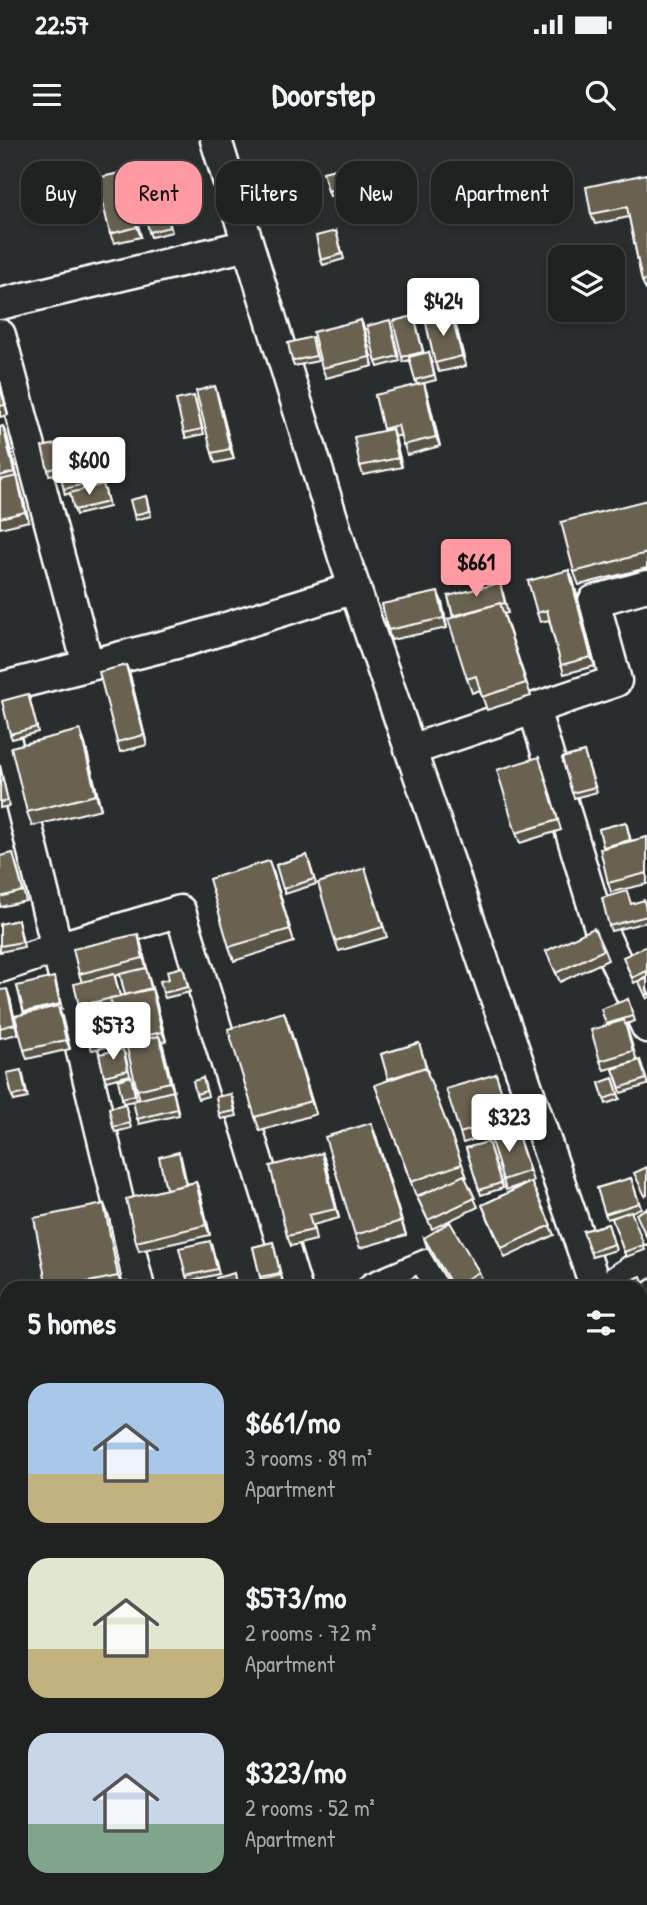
<!DOCTYPE html>
<meta charset="utf-8">
<style>
body{margin:0;font-family:"Patrick Hand",sans-serif;background:#2d2f2f;color:#f1f3f6;height:100vh;display:flex;flex-direction:column;font-size:26px;white-space:nowrap}
*{box-sizing:border-box;margin:0}
p{font-size:23px;color:#a2a4a5}
.icon{flex:none;width:38px;height:38px;fill:none;stroke:currentColor;stroke-width:2;stroke-linecap:round;stroke-linejoin:round}
.map{position:relative;flex:1;overflow:hidden}
.details{position:absolute;left:0px;top:1141px;width:648px;height:625px;display:flex;flex-direction:column;background:#202222;border-radius:21px 21px 0 0;box-shadow:0 4px 10px #0003,0 0 0 2px #3d3f40}
.details>*{flex:none}
.banner{position:absolute;left:21px;top:21px;width:606px;height:63px;display:flex;gap:14px}
.tools{position:absolute;left:548px;top:105px;display:grid;gap:14px}
.tools a{display:grid;place-items:center;width:77px;height:77px;border-radius:14px;background:#202222;box-shadow:0 4px 10px #0003,0 0 0 2px #3d3f40;font-size:35px}
.price{position:absolute;translate:-50% -60px;padding:0 16px;border-radius:7px;background:#fff;color:#222;font-size:23px;line-height:46px;filter:drop-shadow(0 2px 4px #0008)}
.price::after{content:'';position:absolute;left:50%;top:42px;width:21px;height:16px;margin-left:-10px;background:inherit;clip-path:polygon(0 0,100% 0,50% 100%)}
.price.on{background:#ff9aa2;color:#111}
ul{padding:0;list-style:none}
li{display:flex;align-items:center;gap:21px;height:175px;padding:0 28px}
li span{display:grid;place-items:center;flex:none;width:196px;height:140px;border-radius:21px;color:#555}
li>.icon{margin-inline-start:auto}
span .icon{width:84px;height:84px;fill:#fffc;stroke-width:1}
li b{font-size:30px}
h2{display:flex;justify-content:space-between;align-items:center;height:84px;padding:0 28px;font-size:30px}
.chip{padding:0 24px;border-radius:21px;background:#202222;box-shadow:0 4px 10px #0003,0 0 0 2px #3d3f40;font-size:24px;line-height:63px}
.chip.on{background:#ff9aa2;color:#111}
.status{display:flex;justify-content:space-between;align-items:center;height:49px;padding:0 35px;background:#202222;direction:ltr}
.status svg{height:19px;fill:currentColor}
header{display:flex;justify-content:space-between;align-items:center;height:91px;padding:0 28px;background:#202222;font-size:32px;font-weight:800}
.map>svg:first-child{display:block}
</style>
<div class="status"><b>22:57</b><svg viewBox="0 0 49 12"><path d="M0 12V9h3v3zM5 12V6h3v6zM10 12V3h3v9zM15 12V0h3v12zM26 1h20v11H26zM47 4h2v5h-2z"/></svg></div>
<header><svg class="icon" aria-label="menu" viewBox="0 0 24 24"><path d="M4 6h16M4 12h16M4 18h16"/></svg>Doorstep<svg class="icon" aria-label="search" viewBox="0 0 24 24"><circle cx="10" cy="10" r="6"/><path d="M15 15l6 6"/></svg></header>
<div class="map">
<svg width="647" height="1765" viewBox="0 0 647 1765">
<defs>
<pattern id="forest-crowns" width="20" height="18" patternUnits="userSpaceOnUse" patternTransform="scale(1.75)"><rect width="20" height="18" fill="#596e59"/><path d="M2 6a3 3 0 1 1 6 0M12 15a3 3 0 1 1 6 0" fill="none" stroke="#728472"/></pattern>
<pattern id="water-rules" width="6" height="5" patternUnits="userSpaceOnUse" patternTransform="scale(1.75)"><rect width="6" height="5" fill="#466468"/><path d="M0 2.5h6" fill="none" stroke="#627b7f"/></pattern>
</defs>
<rect width="100%" height="100%" fill="#2a2d2e"/>
<filter id="ink" filterUnits="userSpaceOnUse"><feTurbulence type="fractalNoise" baseFrequency=".0143" numOctaves="2"/><feDisplacementMap in="SourceGraphic" scale="14" xChannelSelector="R" yChannelSelector="G"/><feConvolveMatrix kernelMatrix="1 2 1 2 8 2 1 2 1" color-interpolation-filters="sRGB"/></filter>
<g filter="url(#ink)">
<path fill="#3d3d38" d="M647,1141V1426L640,1413V1148H636Z
M647,1559V1615L641,1618V1562Z
M271,1759H360L347,1765H274Z"/>
<path fill="url(#forest-crowns)" stroke="#acb6ac" stroke-width="2" d="M640,1413L647,1426V1559L641,1562Z"/>
<path fill="url(#water-rules)" stroke="#90a2a4" stroke-width="2" d="M7,1390V1742H0V1545L6,1508L0,1441V1394Z"/>
<g fill="none" stroke-linecap="round" stroke-linejoin="round">
<defs>
<path id="minor" d="M216,0L344,417L596,1148
M0,164L248,105
M0,195L88,525
M0,548L188,500L355,448
M534,569L600,788L647,887
M0,578L57,808L0,827
M411,610L616,541L594,461L647,446
M139,1148L57,808L180,771L296,1148
M373,1148L427,1125L444,1148
M606,1148L647,1121
M0,1254L7,1253
M640,1627L647,1624
M375,1765L387,1759"/>
</defs>
<use href="#minor" stroke="#fff" stroke-width="35"/>
<use href="#minor" stroke="#2a2d2e" stroke-width="30"/>
</g>
<path fill="#5a5446" stroke="#fff" stroke-width="2" fill-rule="evenodd" d="M349,31L353,50L330,56L328,51Z
M647,37V150H646L642,141L629,77L595,84L591,74Z
M128,42L141,97L114,103L110,94Z
M166,68L172,92L151,97L149,92Z
M336,91L344,119L323,125L321,120Z
M414,176L424,214L429,212L436,240L417,245L410,220L403,222L402,217Z
M361,180L365,190L373,226L326,238L322,228Z
M455,182L466,226L439,232L435,223Z
M391,185L400,221L378,227L376,222Z
M313,202L318,221L294,226L292,221Z
M0,241L8,275L0,277Z
M427,253L440,306L407,315L401,295L395,297L402,327L363,335L360,326L384,291L375,255Z
M218,256L234,319L215,323L212,313Z
M196,261L204,294L186,298L184,293Z
M0,287L7,296L29,381L0,388Z
M69,301L75,325L82,329L87,349H105L109,367L76,375L70,353L65,355L60,333L49,335L48,330Z
M146,356L151,376L135,380L134,375Z
M647,360V428L579,445L574,432Z
M569,430L573,440L595,526L564,534L549,480L540,482L537,473Z
M503,453L508,473L504,474L531,556L487,570L480,550L472,553L467,539L448,456Z
M442,462L447,488L391,500L388,490Z
M126,525L130,535L147,605L120,612L117,602Z
M30,560L38,592L12,599L10,594Z
M80,590L85,604L101,669L32,686L27,672Z
M584,612L597,652L574,658L562,618Z
M0,625L9,666L0,668Z
M542,627L561,690L520,703L516,693Z
M626,682L631,701L647,697V744L611,752L608,743L604,708L599,689Z
M307,715L316,744L285,754L276,725Z
M0,716L16,723L26,761L0,767Z
M365,728L387,797L339,811L335,801Z
M274,734L294,802L234,821L229,807Z
M631,764L647,769V782L611,791L609,786Z
M18,780L24,807L0,812V784Z
M141,804L146,828L155,858L166,901L162,902L179,975L139,984L133,961L123,963L122,958L133,941L137,960L140,959L137,950L133,902L129,887L119,889L112,864L81,871L79,866L82,842L79,834ZM120,834L125,855L120,856L115,836Z
M647,806V837L634,843L625,822Z
M604,810L608,820L560,842L546,811Z
M183,827L190,852L165,858L163,853Z
M56,842L62,869H59L70,909L27,919L24,910V874L17,846Z
M0,850L10,858L18,894L0,898Z
M628,859L635,881L626,884L637,921L604,930L600,921L606,885Z
M289,886L316,974L260,991L255,977Z
M106,888L111,906L92,910L90,905Z
M419,903L428,932H427L467,1037L465,1038L478,1067L432,1089L417,1057L435,1049L416,1056L375,945L389,940L381,914Z
M125,914L130,935L106,941L104,936Z
M640,920L647,941V945L621,953L613,929Z
M496,934L513,987L463,1003L460,993Z
M23,935L28,958L14,961L12,956Z
M203,938L208,956L198,959L196,954Z
M613,938L620,959L606,964L599,943Z
M233,959L237,976L221,979L219,974Z
M125,964L131,988L115,992L113,987Z
M516,989L533,1041L531,1042L554,1095L505,1118L482,1065L530,1042L506,1050L503,1040Z
M376,996L406,1095L360,1108L355,1095Z
M488,1002L503,1048L481,1055L466,1008Z
M322,1013L326,1023L339,1078L313,1085L316,1100L291,1106L287,1096Z
M181,1017L187,1044L196,1042L200,1052L210,1095L139,1111L136,1102L166,1049Z
M631,1038L641,1068L631,1072L645,1110L626,1117L612,1078L624,1074L607,1079L597,1048Z
M104,1064L109,1077L122,1143L130,1148H47Z
M608,1084L616,1110L592,1117L583,1091Z
M424,1098L479,1132L483,1142L472,1148H451L427,1107Z
M273,1102L281,1135L284,1144L261,1139L253,1107Z
M212,1106L219,1134L188,1141L186,1136Z
M7,1177V1220L0,1221V1179Z
M0,1319L7,1350V1383L0,1384Z"/>
<path fill="#4a4539" stroke="#fff" stroke-width="2" d="M124,32L128,42L141,97L137,87Z
M451,173L455,182L466,226L462,216Z
M361,180L365,190L373,226L370,217Z
M0,241L8,275L0,246Z
M424,243L427,253L440,306L436,297Z
M215,246L218,256L234,319L230,309Z
M3,286L7,296L18,342L14,332Z
M392,289L395,299L402,327L398,318Z
M17,336L20,346L29,381L25,372Z
M569,430L573,440L595,526L591,517Z
M438,452L442,462L447,488L444,478Z
M126,525L130,535L147,605L144,595Z
M80,590L85,604L101,669L96,655Z
M269,721L274,734L294,802L290,789Z
M138,794L141,804L147,828L143,818Z
M7,849L10,858L18,894L15,884Z
M152,849L155,858L166,901L162,892Z
M58,866L62,876L70,909L66,900Z
M284,872L289,886L316,974L311,961Z
M159,896L163,906L174,952L170,942Z
M371,983L376,996L406,1095L401,1081Z
M322,1013L326,1023L339,1078L336,1069Z
M196,1042L200,1052L210,1095L206,1085Z
M104,1064L109,1077L123,1148L118,1136Z
M0,1319L7,1350V1358L0,1322Z"/>
<path fill="#696251" stroke="#fff" stroke-width="2" d="M347,26L352,45L328,51L323,32Z
M124,32L137,87L110,94L97,38Z
M646,34L647,39V140L642,141L627,67L591,74L586,47Z
M166,68L170,87L149,92L145,73Z
M336,91L342,114L321,120L316,96Z
M451,173L462,216L435,223L425,179Z
M414,176L423,212L402,217L393,181Z
M361,180L370,217L322,228L313,192Z
M390,180L398,216L376,222L367,186Z
M312,197L316,216L292,221L288,203Z
M429,212L434,235L415,240L409,217Z
M424,243L436,297L403,305L398,285L383,289L375,255Z
M0,246L5,265L0,266Z
M215,246L230,309L212,313L196,251Z
M194,256L202,289L184,293L176,260Z
M3,286L14,332L0,336V287Z
M392,289L398,318L360,326L354,297Z
M69,301L74,323L48,330L42,307Z
M80,324L85,344L64,349L59,330Z
M17,336L25,372L0,378V340Z
M103,344L108,362L74,370L70,353Z
M146,356L149,371L134,375L130,360Z
M647,360V413L574,432L561,382Z
M569,430L591,517L561,525L547,470L537,473L528,441Z
M500,443L505,463L501,464L500,463L453,476L448,456Z
M438,452L444,478L388,490L382,464Z
M500,463L526,543L482,557L476,536L467,539L448,479Z
M126,525L144,595L117,602L99,532Z
M28,554L37,587L10,594L2,561Z
M80,590L96,655L27,672L11,607Z
M584,612L595,647L572,653L562,618Z
M539,617L558,680L516,693L497,630Z
M3,640L8,661L0,662V641Z
M626,682L630,700L603,707L599,689Z
M647,697V733L608,743L600,709Z
M13,713L23,751L0,757V716Z
M307,715L314,739L283,749L276,725Z
M269,721L290,789L229,807L209,739Z
M365,728L383,787L335,801L318,743Z
M627,751L631,764L644,760L647,776L609,786L602,758Z
M18,780L22,802L0,806V784Z
M594,788L604,810L556,833L546,811Z
M138,794L143,818L79,834L73,809Z
M647,806V831L632,838L623,817Z
M183,827L188,847L163,853L160,841L169,839L167,831Z
M146,828L151,848L125,855L120,834Z
M114,834L120,856L79,866L74,844Z
M54,837L60,864L24,872L17,846Z
M647,838V859L639,842Z
M7,849L15,884L0,888V850Z
M152,849L162,892L131,899L126,877L116,880L110,858Z
M628,859L633,876L606,884L601,869Z
M58,866L66,900L24,910L15,876Z
M284,872L311,961L255,977L228,889Z
M624,880L633,911L600,921L591,890Z
M105,883L109,901L90,905L86,888Z
M159,896L170,942L137,950L126,904Z
M419,903L426,927L388,939L381,914Z
M123,909L128,930L104,936L99,914Z
M640,920L646,939L620,948L613,929Z
M425,927L462,1024L411,1042L375,945Z
M21,930L26,953L12,956L7,933Z
M496,934L509,978L460,993L446,949Z
M131,936L135,955L122,958L118,940Z
M203,938L206,951L196,954L193,941Z
M613,938L618,954L604,959L599,943Z
M173,951L177,969L137,979L133,961Z
M231,954L235,971L219,974L216,957Z
M125,964L130,983L113,987L109,968Z
M371,983L401,1081L355,1095L325,997Z
M516,989L529,1031L503,1040L490,997Z
M488,1002L501,1043L479,1050L466,1008Z
M179,1012L186,1045L166,1049L159,1017Z
M322,1013L336,1069L309,1075L313,1090L287,1096L270,1026Z
M647,1027V1055L645,1056L634,1033Z
M464,1035L475,1058L428,1080L417,1057Z
M631,1038L639,1063L605,1074L597,1048Z
M196,1042L206,1085L136,1102L126,1059Z
M531,1042L551,1085L502,1108L482,1065Z
M104,1064L118,1136L59,1148H47L34,1078Z
M647,1068V1098L636,1074Z
M631,1071L644,1105L624,1112L612,1078Z
M450,1082L479,1132L453,1147L424,1098Z
M608,1084L614,1104L590,1112L583,1091Z
M210,1101L217,1129L186,1136L179,1108Z
M273,1102L280,1133L260,1137L253,1107Z
M234,1133L237,1148H218L216,1138Z
M281,1135L284,1148H239L238,1145Z
M416,1136L423,1148H396Z
M641,1136L647,1151V1263L640,1247V1148H612Z
M127,1142L129,1148H98Z
M7,1177V1214L0,1216V1179Z
M0,1322L7,1358V1372L0,1374Z
M647,1750V1765H626L624,1760L626,1759H640V1753Z
M58,1759H64L67,1765H45Z
M224,1759H259L262,1765H210Z"/>
</g>
</svg>
<div class="tools">
<a><svg class="icon" aria-label="layers" viewBox="0 0 24 24"><path d="M12 4l9 5-9 5-9-5zM3 14l9 5 9-5"/></svg></a>
</div>
<b class="price" style="left:443px;top:198px">$424</b>
<b class="price" style="left:89px;top:357px">$600</b>
<b class="price on" style="left:476px;top:459px">$661</b>
<b class="price" style="left:113px;top:922px">$573</b>
<b class="price" style="left:509px;top:1014px">$323</b>
<div class="banner">
<a class="chip">Buy</a>
<a class="chip on">Rent</a>
<a class="chip">Filters</a>
<a class="chip">New</a>
<a class="chip">Apartment</a>
</div>
<section class="details">
<h2>5 homes<svg class="icon" aria-label="filters" viewBox="0 0 24 24"><path d="M4 7h16M4 17h16"/><circle cx="9" cy="7" r="2"/><circle cx="15" cy="17" r="2"/></svg></h2>
<ul>
<li><span style="background:linear-gradient(#a9c7e8 65%,#c2b280 0)"><svg class="icon" aria-label="home" viewBox="0 0 24 24"><path d="M3 11l9-7 9 7M6 9v11h12V9"/></svg></span><div><b>$661/mo</b><p>3 rooms · 89 m²</p><p>Apartment</p></div></li>
<li><span style="background:linear-gradient(#dfe7d0 65%,#c2b280 0)"><svg class="icon" aria-label="home" viewBox="0 0 24 24"><path d="M3 11l9-7 9 7M6 9v11h12V9"/></svg></span><div><b>$573/mo</b><p>2 rooms · 72 m²</p><p>Apartment</p></div></li>
<li><span style="background:linear-gradient(#c9d6e8 65%,#7fa58c 0)"><svg class="icon" aria-label="home" viewBox="0 0 24 24"><path d="M3 11l9-7 9 7M6 9v11h12V9"/></svg></span><div><b>$323/mo</b><p>2 rooms · 52 m²</p><p>Apartment</p></div></li>
</ul>
</section>
</div>
